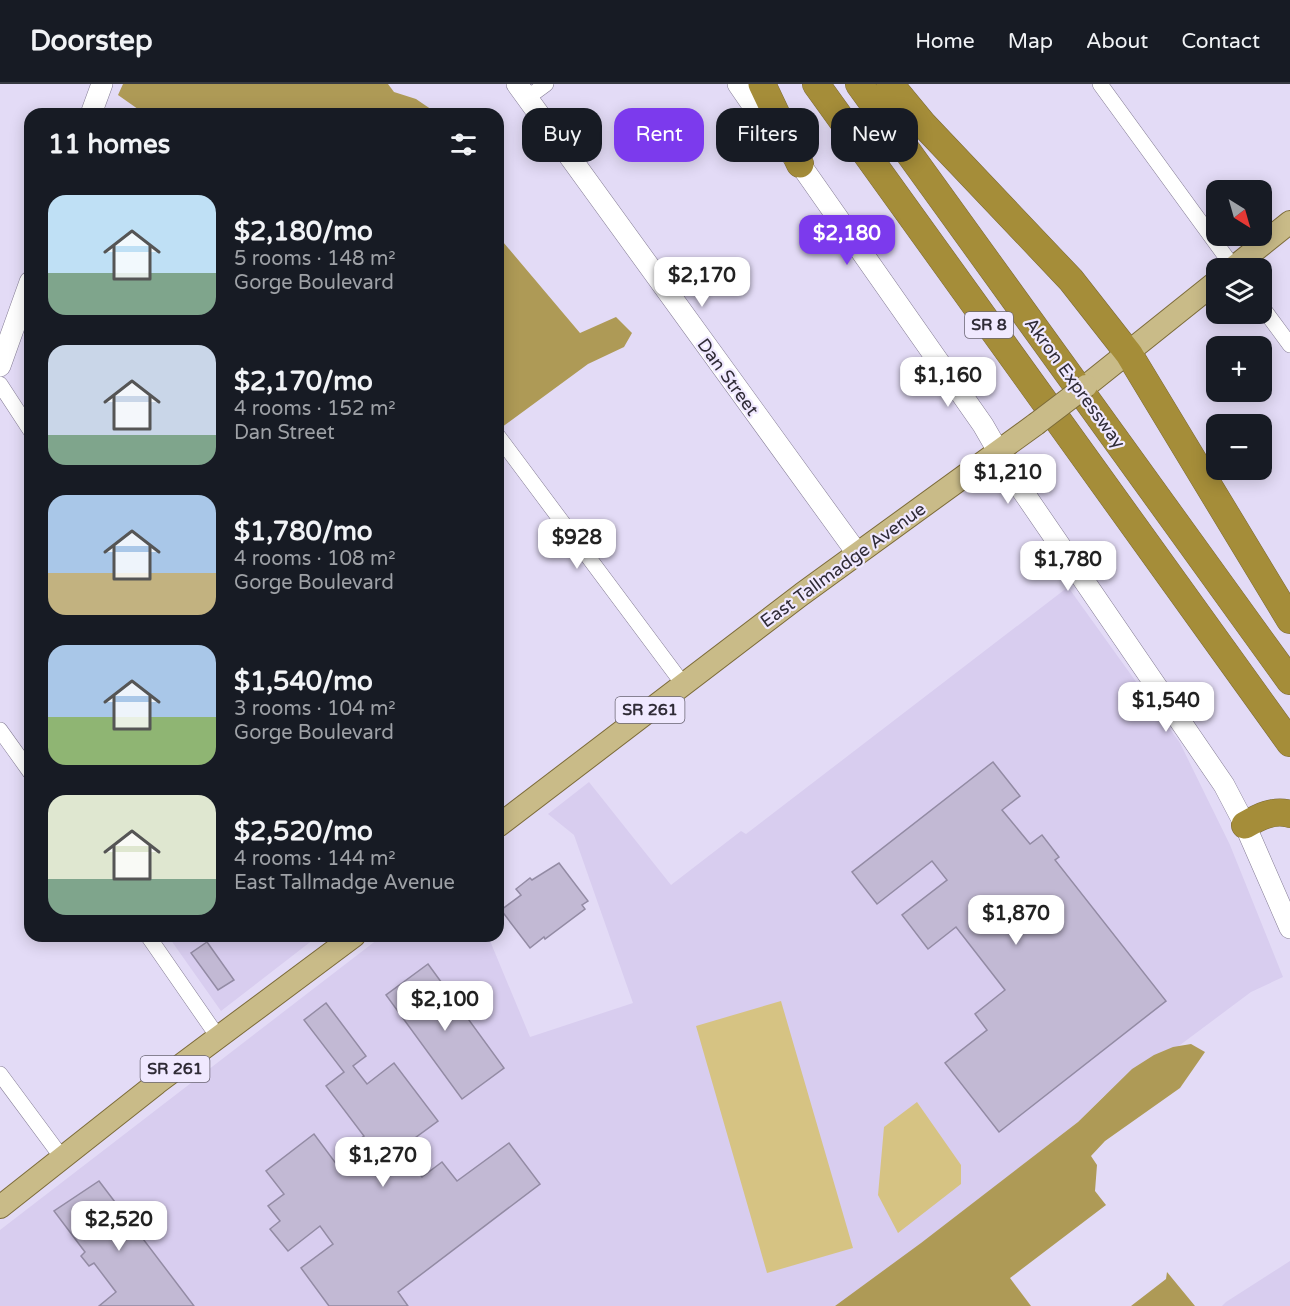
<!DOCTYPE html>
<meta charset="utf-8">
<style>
body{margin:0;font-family:"Varela Round",sans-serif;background:#242831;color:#f1f3f6;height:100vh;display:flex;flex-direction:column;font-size:22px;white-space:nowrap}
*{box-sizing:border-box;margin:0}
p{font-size:20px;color:#9ea1a6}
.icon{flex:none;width:33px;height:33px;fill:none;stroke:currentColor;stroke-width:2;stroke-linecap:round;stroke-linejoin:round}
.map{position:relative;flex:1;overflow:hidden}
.side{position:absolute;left:24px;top:24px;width:480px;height:834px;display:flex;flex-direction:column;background:#171b24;border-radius:18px;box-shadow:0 3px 15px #0003}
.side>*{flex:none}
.banner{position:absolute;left:522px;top:24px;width:570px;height:54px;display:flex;gap:12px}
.needle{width:39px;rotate:143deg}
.controls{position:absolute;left:1206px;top:96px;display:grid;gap:12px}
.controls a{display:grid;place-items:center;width:66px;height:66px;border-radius:12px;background:#171b24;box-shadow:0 3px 15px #0003;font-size:30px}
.price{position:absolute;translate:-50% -51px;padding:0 14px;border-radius:12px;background:#fff;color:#222;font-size:20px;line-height:39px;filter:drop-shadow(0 2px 3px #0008)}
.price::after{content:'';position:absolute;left:50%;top:36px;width:18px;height:14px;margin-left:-9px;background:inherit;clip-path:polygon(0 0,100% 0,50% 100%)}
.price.current{background:#7c3aed;color:#fff}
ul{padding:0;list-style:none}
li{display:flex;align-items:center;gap:18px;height:150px;padding:0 24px}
li span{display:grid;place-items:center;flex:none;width:168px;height:120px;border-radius:18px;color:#555}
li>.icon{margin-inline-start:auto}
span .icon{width:72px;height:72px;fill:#fffc;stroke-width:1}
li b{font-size:26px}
h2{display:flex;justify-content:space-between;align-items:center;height:72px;padding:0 24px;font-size:26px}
.chip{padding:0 21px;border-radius:18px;background:#171b24;box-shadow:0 3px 15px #0003;font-size:21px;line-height:54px}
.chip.current{background:#7c3aed;color:#fff}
header{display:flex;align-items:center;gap:36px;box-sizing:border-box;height:84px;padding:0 30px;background:#171b24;border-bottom:2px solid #363941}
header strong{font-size:28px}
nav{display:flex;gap:33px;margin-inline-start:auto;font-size:21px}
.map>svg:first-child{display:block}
</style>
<header>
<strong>Doorstep</strong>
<nav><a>Home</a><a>Map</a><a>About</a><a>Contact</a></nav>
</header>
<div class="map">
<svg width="1290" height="1222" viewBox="0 0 1290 1222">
<rect width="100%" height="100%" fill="#e3dbf6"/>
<path fill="#d8cdef" d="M1068,503L1180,659L1230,761L1283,893L1251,908L1176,964L1104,1012L1078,1038L897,1178L844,1222H0V1146L382,852H488L530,953L633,919L574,751L548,730L589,698L671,801L741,747L746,750Z
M168,852H318L221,927Z
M1290,1177V1222H1222L1226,1218Z"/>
<path fill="#d6c383" d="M781,917L853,1164L767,1189L696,942Z
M917,1018L961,1081V1100L898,1149L878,1111L884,1043Z"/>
<path fill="#ae9a56" d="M123,0H388L394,8L416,15L438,30H145L118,11Z
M498,152L580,249L616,233L632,249L624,263L588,280L498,346Z
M1191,960L1205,968L1180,1004L1105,1057L1091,1072L1097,1081L1095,1107L1106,1121L1010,1194L1031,1222H835L921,1159L1078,1038L1132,985L1154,971L1173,963Z
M1167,1188L1195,1222H1131L1166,1195Z"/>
<path fill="#c2b9d4" stroke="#938ba4" stroke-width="1.5" d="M993,678L1020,712L1002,726L1030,760L1042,751L1059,773L1055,776L1166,917L999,1048L945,979L987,946L975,930L1005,906L956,843L928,865L902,831L947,796L932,777L877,820L852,788Z
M559,779L588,817L582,821L585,825L545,855L544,853L530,864L501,826L521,811L516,805L530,794L532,796Z
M207,858L234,896L218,906L191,869Z
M428,880L504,984L462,1015L386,911Z
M326,919L366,972L353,982L367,1000L394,979L438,1037L400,1065L422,1093L442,1078L457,1097L509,1059L540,1100L398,1208L408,1222H329L301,1184L333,1160L320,1142L288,1167L270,1145L280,1137L268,1122L284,1110L266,1087L314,1050L337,1081L358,1065L354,1059L364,1052L326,1002L344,988L304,936Z
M99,1097L194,1222H99L116,1208L94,1179L89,1182L81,1172L85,1168L54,1127Z"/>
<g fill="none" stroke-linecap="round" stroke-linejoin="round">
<defs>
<path id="street" d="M1100,0L1234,184
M527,14L546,0
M1262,223L1290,261
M0,300L30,346
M498,352L683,600
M0,646L30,688
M148,852L218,953
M0,990L63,1075"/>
<path id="secondary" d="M517,0L857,469
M738,0L771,48L800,80L983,341L1013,393L1224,701L1245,741L1290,844
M91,30L102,0
M0,282L30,198"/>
<path id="primary" d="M1233,184L1290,138
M1086,302L1216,198
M498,742L802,510L1036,340
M0,1123L157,999L354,852"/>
<path id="highway" d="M762,0L800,80
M816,0L1290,659
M859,0L1290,597
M890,0L923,40L1071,196L1129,270L1290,536
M1245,741C1259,733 1274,725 1290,730"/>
</defs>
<use href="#street" stroke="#847c94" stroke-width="16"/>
<use href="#secondary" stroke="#847c94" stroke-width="22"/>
<use href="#primary" stroke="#7c6b38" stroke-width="24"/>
<use href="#highway" stroke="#7c6b38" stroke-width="28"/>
<use href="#street" stroke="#fff" stroke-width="15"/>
<use href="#secondary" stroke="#fff" stroke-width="21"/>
<use href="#primary" stroke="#c9bb88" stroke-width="22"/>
<use href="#highway" stroke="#a58d39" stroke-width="27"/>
<defs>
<path id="primary-bridge" d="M1036,340L1086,302"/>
</defs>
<use href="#primary-bridge" stroke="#7c6b38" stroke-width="24" stroke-linecap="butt"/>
<use href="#primary-bridge" stroke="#c9bb88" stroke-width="22"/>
</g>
<g text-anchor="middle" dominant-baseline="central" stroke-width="4.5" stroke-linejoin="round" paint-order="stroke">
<g fill="#f0e9ff" stroke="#6a6573" stroke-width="1.5">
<rect x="965" y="228" width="48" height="26" rx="4.5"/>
<rect x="615.5" y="613" width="69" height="26" rx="4.5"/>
<rect x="140.5" y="972" width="69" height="26" rx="4.5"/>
</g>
<g font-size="16" font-weight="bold" fill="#302c37">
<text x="989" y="241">SR 8</text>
<text x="650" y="626">SR 261</text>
<text x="175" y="985">SR 261</text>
</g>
<g font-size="18" fill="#302c37" stroke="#f0e9ff">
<text transform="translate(728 293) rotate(54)">Dan Street</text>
<text transform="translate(1075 299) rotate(54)">Akron Expressway</text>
<text transform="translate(843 481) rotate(-36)">East Tallmadge Avenue</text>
</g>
</g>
</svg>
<div class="controls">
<a><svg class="needle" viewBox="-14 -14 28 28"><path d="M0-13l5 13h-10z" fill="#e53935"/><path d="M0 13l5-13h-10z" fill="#9ea1a6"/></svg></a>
<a><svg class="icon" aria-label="layers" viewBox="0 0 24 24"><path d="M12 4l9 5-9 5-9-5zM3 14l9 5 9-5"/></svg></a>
<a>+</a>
<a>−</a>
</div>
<b class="price current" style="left:847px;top:182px">$2,180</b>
<b class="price" style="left:702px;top:224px">$2,170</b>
<b class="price" style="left:948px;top:324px">$1,160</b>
<b class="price" style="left:1008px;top:421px">$1,210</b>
<b class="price" style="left:577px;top:486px">$928</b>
<b class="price" style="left:1068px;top:508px">$1,780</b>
<b class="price" style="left:1166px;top:649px">$1,540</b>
<b class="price" style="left:1016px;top:862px">$1,870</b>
<b class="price" style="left:445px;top:948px">$2,100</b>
<b class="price" style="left:383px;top:1104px">$1,270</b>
<b class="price" style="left:119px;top:1168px">$2,520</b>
<div class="banner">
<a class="chip">Buy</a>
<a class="chip current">Rent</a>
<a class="chip">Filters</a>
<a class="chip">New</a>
</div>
<section class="side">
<h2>11 homes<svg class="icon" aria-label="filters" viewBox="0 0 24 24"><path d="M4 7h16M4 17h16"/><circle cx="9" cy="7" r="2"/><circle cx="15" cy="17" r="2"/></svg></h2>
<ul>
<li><span style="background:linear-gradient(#bfe0f5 65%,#7fa58c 0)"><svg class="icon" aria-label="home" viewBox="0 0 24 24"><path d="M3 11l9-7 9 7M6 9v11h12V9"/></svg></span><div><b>$2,180/mo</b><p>5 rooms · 148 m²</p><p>Gorge Boulevard</p></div></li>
<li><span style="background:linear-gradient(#c9d6e8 75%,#7fa58c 0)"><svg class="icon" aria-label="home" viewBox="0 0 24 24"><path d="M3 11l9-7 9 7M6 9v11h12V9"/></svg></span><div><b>$2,170/mo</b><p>4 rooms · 152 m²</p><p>Dan Street</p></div></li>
<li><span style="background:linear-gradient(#a9c7e8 65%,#c2b280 0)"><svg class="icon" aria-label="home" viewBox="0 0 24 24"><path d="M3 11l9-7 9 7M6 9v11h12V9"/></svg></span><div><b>$1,780/mo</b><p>4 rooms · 108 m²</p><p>Gorge Boulevard</p></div></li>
<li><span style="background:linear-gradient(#a9c7e8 60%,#8fb573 0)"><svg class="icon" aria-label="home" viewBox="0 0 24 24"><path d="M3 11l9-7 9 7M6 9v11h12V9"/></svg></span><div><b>$1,540/mo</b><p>3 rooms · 104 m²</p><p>Gorge Boulevard</p></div></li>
<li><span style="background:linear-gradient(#dfe7d0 70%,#7fa58c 0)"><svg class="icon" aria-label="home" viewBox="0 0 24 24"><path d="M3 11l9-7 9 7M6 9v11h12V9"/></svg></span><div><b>$2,520/mo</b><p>4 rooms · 144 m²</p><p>East Tallmadge Avenue</p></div></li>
</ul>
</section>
</div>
